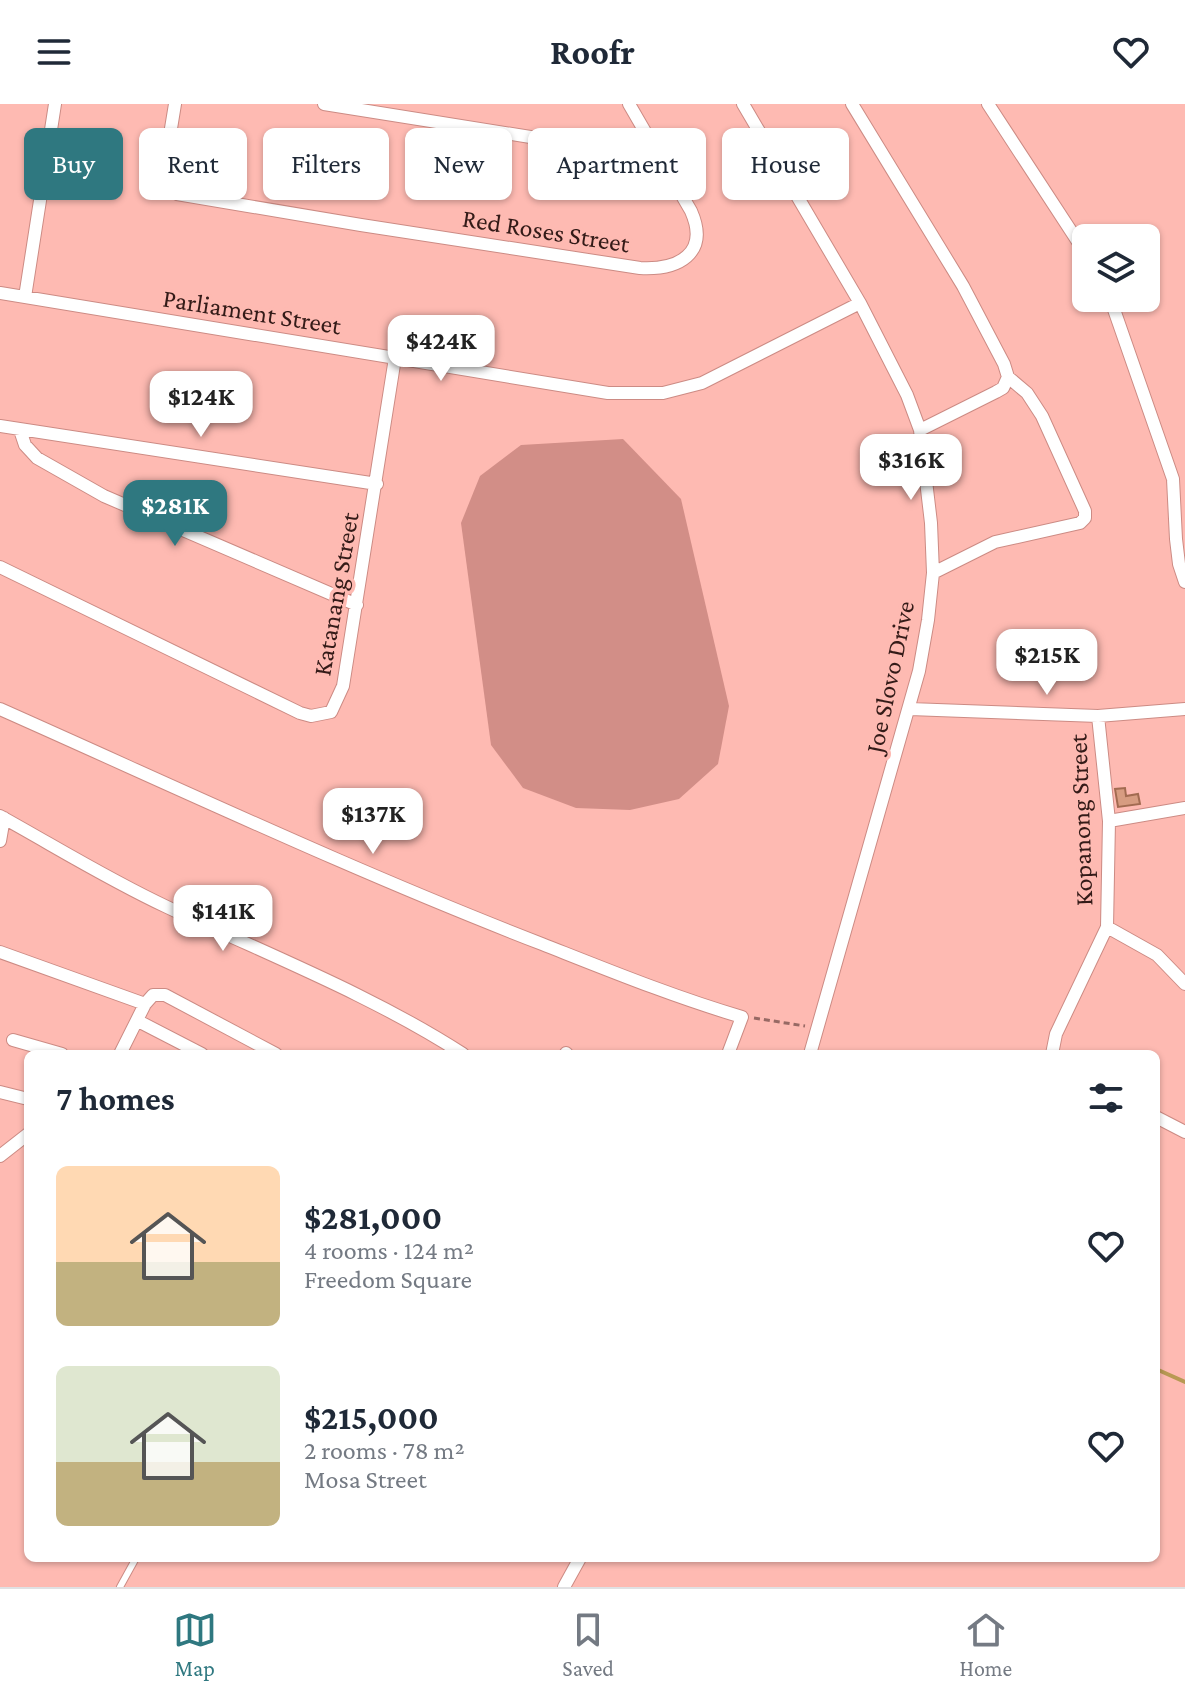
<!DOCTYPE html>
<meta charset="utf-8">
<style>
body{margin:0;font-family:"Crimson Pro",serif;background:#f6f6f7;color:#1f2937;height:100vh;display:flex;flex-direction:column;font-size:30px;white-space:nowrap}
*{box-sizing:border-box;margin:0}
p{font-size:26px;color:#747a83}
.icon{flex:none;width:44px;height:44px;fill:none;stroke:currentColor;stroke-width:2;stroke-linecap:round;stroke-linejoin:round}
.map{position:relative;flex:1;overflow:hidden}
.panel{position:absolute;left:24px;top:946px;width:1136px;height:512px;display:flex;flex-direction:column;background:#fff;border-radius:12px;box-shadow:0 2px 6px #0004}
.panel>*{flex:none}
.guide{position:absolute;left:24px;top:24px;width:1138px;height:72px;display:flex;gap:16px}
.controls{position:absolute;left:1072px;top:120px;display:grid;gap:16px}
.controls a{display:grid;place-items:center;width:88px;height:88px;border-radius:12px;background:#fff;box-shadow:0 2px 6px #0004;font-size:40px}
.price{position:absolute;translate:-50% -68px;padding:0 18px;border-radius:16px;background:#fff;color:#222;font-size:26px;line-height:52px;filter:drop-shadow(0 2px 4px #0008)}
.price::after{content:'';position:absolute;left:50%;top:48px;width:24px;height:18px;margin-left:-12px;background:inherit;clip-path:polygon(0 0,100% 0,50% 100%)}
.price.active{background:#2f7880;color:#fff}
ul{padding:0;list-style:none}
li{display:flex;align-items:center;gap:24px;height:200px;padding:0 32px}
li span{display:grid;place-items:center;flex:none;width:224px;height:160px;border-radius:12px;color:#555}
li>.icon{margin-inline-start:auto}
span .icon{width:96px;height:96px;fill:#fffc;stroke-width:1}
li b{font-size:34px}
h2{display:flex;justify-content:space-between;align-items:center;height:96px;padding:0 32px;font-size:34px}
.pill{padding:0 28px;border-radius:12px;background:#fff;box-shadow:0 2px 6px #0004;font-size:28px;line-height:72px}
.pill.active{background:#2f7880;color:#fff}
header{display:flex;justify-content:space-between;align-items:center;height:104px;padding:0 32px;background:#fff;font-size:36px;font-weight:700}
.menu{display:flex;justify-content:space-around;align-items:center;height:112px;border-top:2px solid #e0e1e3;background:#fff;font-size:22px;color:#747a83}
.menu a{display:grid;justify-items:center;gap:4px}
.menu .active{color:#2f7880}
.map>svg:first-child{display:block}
</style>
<header><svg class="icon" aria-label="menu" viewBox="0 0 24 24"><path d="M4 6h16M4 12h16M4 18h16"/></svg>Roofr<svg class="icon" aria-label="heart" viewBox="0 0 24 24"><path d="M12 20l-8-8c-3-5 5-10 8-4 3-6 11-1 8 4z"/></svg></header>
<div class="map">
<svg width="1185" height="1483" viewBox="0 0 1185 1483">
<rect width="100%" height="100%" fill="#febab2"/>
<path fill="#d28e87" d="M623,335L681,395L729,602L718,660L679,695L630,706L576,704L523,684L491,641L461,419L480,372L521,341Z"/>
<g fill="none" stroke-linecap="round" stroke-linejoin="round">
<path stroke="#b89953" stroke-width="4" d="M1156,1265L1185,1278"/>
</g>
<path fill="#d79c81" stroke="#a26b51" stroke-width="2" d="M1125,684L1126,692L1138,690L1140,700L1118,703L1115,685Z"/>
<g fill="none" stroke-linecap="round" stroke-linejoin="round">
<defs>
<path id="lane" d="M120,1483L136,1454"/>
<path id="street" d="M175,0L165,61L167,79L170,86L177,90L361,121L640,164C678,166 710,150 691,107L629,0
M324,0L549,36L659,51
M743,0L860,199L907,291L920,326L931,419L933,469L928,516L919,567L810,950
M852,0L963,182L1004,260L1008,273L1027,289L1042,312L1085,407V414L1080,419L995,438L933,469
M988,0L1086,150
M0,189L608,289H663L702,279L860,199
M25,193L55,0
M1110,194L1173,375L1176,435L1179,460L1185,478
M0,322L377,380
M20,326L25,341L37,354L104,392L357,501
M920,326L996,288L1003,284L1008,273
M0,463L300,609L311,612L331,608L343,582L395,254
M0,605C180,685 358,769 542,840C608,866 674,893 742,913L728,950
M910,605L1098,612L1185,605
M0,712C56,743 109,776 167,803C266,850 370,890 463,950
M1109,717L1185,704
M0,737L4,714
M1107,823L1157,851L1185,880
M0,848L145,900L120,950
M145,900L153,891H165L276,950
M138,917L202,950
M13,936L62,950
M566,949L567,950
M1052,950L1056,930L1107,823L1109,717L1098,612
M0,988L28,995
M1156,1013L1185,1028
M0,1052L28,1030
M564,1483L580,1454"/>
</defs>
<use href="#lane" stroke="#cc8b84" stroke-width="8"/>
<use href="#street" stroke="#cc8b84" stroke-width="14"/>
<path stroke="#976964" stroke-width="3" stroke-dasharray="6 4" stroke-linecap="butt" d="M754,914L805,922"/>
<use href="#lane" stroke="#fff" stroke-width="6"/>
<use href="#street" stroke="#fff" stroke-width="12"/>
</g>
<g text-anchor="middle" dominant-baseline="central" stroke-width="7" stroke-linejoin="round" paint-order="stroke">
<g font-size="26" fill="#341b18" stroke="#febab2">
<text transform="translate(546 127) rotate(9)">Red Roses Street</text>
<text transform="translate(252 208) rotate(9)">Parliament Street</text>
<text transform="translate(336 490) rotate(-80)">Katanang Street</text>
<text transform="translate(890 573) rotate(-78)">Joe Slovo Drive</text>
<text transform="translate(1081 716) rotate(-92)">Kopanong Street</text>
</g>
</g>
</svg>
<div class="controls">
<a><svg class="icon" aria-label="layers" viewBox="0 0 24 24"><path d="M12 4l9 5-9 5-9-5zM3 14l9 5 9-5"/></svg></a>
</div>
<b class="price" style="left:441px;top:279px">$424K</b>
<b class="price" style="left:201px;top:335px">$124K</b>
<b class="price" style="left:911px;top:398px">$316K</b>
<b class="price active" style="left:175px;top:444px">$281K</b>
<b class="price" style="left:1047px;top:593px">$215K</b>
<b class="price" style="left:373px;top:752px">$137K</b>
<b class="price" style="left:223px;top:849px">$141K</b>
<div class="guide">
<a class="pill active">Buy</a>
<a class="pill">Rent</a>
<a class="pill">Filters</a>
<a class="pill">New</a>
<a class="pill">Apartment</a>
<a class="pill">House</a>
</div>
<section class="panel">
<h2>7 homes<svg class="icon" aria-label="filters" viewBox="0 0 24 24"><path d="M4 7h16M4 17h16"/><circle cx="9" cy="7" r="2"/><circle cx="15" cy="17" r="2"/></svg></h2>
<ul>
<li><span style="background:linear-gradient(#ffd9b3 60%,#c2b280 0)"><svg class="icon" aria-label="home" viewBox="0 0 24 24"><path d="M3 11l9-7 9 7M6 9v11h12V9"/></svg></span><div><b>$281,000</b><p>4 rooms · 124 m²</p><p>Freedom Square</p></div><svg class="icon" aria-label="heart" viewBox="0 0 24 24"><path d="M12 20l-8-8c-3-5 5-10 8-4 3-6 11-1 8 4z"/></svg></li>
<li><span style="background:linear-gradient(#dfe7d0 60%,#c2b280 0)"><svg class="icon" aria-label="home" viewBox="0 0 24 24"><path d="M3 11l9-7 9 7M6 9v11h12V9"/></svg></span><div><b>$215,000</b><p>2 rooms · 78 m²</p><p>Mosa Street</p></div><svg class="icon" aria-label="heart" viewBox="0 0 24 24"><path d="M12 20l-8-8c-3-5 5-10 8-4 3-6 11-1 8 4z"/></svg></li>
</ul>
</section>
</div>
<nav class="menu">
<a class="active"><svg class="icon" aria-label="map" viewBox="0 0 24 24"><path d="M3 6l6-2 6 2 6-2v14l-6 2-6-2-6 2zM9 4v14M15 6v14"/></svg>Map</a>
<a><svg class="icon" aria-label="saved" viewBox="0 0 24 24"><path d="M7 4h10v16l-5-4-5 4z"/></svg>Saved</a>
<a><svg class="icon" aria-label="home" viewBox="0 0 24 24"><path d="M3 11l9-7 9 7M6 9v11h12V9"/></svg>Home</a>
</nav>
